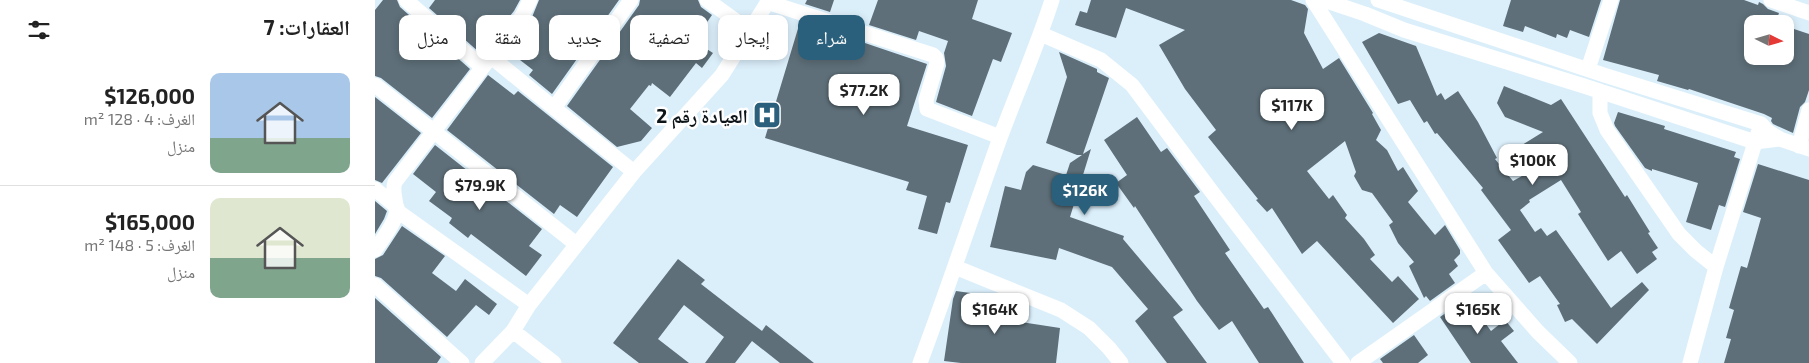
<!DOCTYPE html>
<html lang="ar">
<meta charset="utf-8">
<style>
body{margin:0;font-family:"Exo 2","Noto Naskh Arabic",sans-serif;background:#f6f6f6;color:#222;direction:rtl;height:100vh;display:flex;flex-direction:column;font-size:19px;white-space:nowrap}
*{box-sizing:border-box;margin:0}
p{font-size:16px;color:#767676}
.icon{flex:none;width:28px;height:28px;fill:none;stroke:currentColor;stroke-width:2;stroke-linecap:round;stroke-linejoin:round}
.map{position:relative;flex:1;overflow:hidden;direction:ltr}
.side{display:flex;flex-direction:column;background:#fff;width:375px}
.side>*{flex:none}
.guide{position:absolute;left:15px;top:15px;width:475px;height:45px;direction:rtl;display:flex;gap:10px}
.needle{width:32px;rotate:95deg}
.tools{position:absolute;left:1369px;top:15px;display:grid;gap:10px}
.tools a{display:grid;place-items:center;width:50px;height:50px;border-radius:10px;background:#fff;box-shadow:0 2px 8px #0003;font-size:25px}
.price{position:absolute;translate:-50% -42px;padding:0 11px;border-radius:10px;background:#fff;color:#222;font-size:16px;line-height:32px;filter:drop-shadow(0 1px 2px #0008)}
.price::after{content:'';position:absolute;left:50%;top:30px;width:15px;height:11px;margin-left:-8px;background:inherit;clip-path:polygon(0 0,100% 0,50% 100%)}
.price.current{background:#2b607c;color:#fff}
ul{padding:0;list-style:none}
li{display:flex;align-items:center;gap:15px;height:125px;padding:0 25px}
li+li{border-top:1px solid #e0e0e0}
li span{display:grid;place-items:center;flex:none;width:140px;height:100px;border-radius:10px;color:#555}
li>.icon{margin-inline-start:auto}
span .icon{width:60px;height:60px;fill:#fffc;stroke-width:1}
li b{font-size:21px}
h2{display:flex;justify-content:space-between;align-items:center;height:60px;padding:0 25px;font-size:21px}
.chip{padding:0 18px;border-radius:10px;background:#fff;box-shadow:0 2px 8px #0003;font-size:18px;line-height:45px}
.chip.current{background:#2b607c;color:#fff}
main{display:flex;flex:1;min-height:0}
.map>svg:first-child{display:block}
</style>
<main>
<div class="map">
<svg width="1434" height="363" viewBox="0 0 1434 363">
<rect width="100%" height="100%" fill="#dbeffb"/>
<path fill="#5e6f79" d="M8,0H22L25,7L95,69L57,118L6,78L0,76V10Z
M60,0H145L139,11L105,53L54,8Z
M164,0H244L177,94L154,75L158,70L132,50L155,22Z
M265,0H323L326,7L337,15L319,41L338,53L327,68L321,63L295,97L277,83L276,86L274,85L255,109L277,128L266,141L242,147L192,106L264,5Z
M432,0H459L455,12L430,4Z
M503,0H603L597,19L637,33L626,62L618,59L597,116L561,102L571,66L569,53L573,41L544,31L541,40L494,25Z
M716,0H916L930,5L933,9L929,33L948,69L964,58L998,113L997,114L1006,130L1001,140L1012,150L1023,171L1028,167L1043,191L1033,202L1060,235L1070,225L1085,250V254L1079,260L1083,266L1074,274L1080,283L1055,301L1051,296L1049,298L1034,266L1039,262L1023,243L1014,225L1018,222L997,193L987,190L979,176L981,172L970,141L932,171L954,199L958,195L972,215L970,218L989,239L1000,255L995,259L1017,282L1023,276L1044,299L1018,323L942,241L927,254L897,208L892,212L881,200L883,199L833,137L841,130L810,89L784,45L810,30L751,8L741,38L700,25L705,11L712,13Z
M1136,0H1226L1214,37L1195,30L1192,38L1182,34L1181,38L1150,26L1148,32L1128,26Z
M1245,0H1369L1383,5L1384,2L1388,4L1393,9L1404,13L1400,24H1378V56H1410V26L1434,34V90L1430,102L1425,107L1418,133L1398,124L1396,121L1397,118L1389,114L1314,89L1313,90L1282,81L1284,75L1228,60Z
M425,22L449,30L448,33L486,44L487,42L552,64L532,126L593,145L575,203L571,202L562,234L543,229L552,196L531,190L534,182L390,138Z
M1004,33L1041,46L1062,96L1066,93L1070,100L1083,91L1103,122L1122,158L1120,159L1138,181L1161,168L1147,145L1168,132L1130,117L1122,103L1129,86L1176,105L1186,99L1250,197L1252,195L1275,232L1273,233L1283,248L1277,252L1282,259L1262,274L1246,251L1233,261L1203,214L1206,212L1186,180L1154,200L1155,202L1145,210L1160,232L1166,228L1172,236L1181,230L1236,308L1267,282L1274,290L1222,344L1197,319L1190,322L1182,305L1185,304L1165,276L1154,283L1123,240L1136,230L1106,190L1108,188L1062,133L1060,134L1052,121L1049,123L1035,100L1023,104L987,42Z
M684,52L722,69V72L734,78L708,154L716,149L695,217L749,236L748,239L808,310L798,317L832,363H792L760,321L773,309L737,267L684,248L681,260L615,247L630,186L646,190L651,172L658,165L691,175L695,163L707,155H702L671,143L692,77Z
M113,75L139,95L143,91L238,167L202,217L185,205L179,214L72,130Z
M0,97L46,133L7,183L0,180Z
M1243,112L1290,126L1289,129L1361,152L1359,157L1365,159L1350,207L1344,205L1336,230L1311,222L1323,183L1277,169V171L1270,168L1240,126L1239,123Z
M762,117L786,152L792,148L825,192L819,196L855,250L850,253L889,309L893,307L929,363H884L857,321L844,330L822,301L760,206L759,208L741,183L752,175L729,140Z
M60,145L167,229L154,246L167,255L151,276L96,234L93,238L74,223L77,218L54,201L61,192L38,174Z
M1383,164L1434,180V363H1349L1356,339L1351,338L1359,310L1354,308L1366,266L1372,268L1386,218L1368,212Z
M0,201L12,211L9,219L0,234Z
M27,226L70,256L57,273L81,291L90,279L122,304L114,315L101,305L72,337L6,278L0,276V259L8,255Z
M303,259L330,280L326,284L366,315L387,331L391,325L439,363H405L377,341L360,363H330L349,337L309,305L283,339L314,363H264L238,343Z
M581,291L624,297L621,318L685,328L681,363H586L569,361L578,299Z
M0,298L66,357L62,363H0Z
M1092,298L1116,331L1130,320L1139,331L1126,341L1143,363H1096L1065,317Z
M1039,335L1053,355L1043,363H1008L1005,359Z"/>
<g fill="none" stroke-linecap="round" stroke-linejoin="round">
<path stroke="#fff" stroke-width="15" d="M31,0L107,67
M332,0L375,31
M938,0L1111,273L1163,332L1195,363
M948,0L990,14L1029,30L1209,86L1380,142L1405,139L1434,149
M1003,0L1229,75L1386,124L1392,131L1405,139
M1396,0L1434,13
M392,2L558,55L561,58L562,63L551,100L552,109L625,137
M666,34L726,60L757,85L837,192L968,363
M115,56L179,108L259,172
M1213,69L1236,0
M0,85L201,244
M1225,91V113L1232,130L1304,234L1321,251L1341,267
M179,108L256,0
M1424,146L1434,110
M0,189L22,207
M21,210L154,305
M0,250C6,241 19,225 21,214C23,203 16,193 20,182L147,16L155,0
M580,267L686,310L714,328L734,348L746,363
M0,285L87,363
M138,331L179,363
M107,363L138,331L154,305L259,172L347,75L394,0
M545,363C573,288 598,213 625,138C642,92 662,47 677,0
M983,363L1111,273
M1315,363L1341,267L1383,133"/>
</g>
<defs>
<symbol id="hospital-square" viewBox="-11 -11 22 22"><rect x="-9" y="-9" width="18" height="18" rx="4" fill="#2b607c" stroke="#fff"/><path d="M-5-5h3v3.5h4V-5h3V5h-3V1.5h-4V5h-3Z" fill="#fff"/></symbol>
</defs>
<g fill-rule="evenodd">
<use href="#hospital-square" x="376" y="99" width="32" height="32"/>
</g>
<g text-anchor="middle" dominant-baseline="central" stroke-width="5" stroke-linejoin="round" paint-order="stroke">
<g font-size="19" font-weight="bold" fill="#0e1519" stroke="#fff" text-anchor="end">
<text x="373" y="115">العيادة رقم 2</text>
</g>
</g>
</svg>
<div class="tools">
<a><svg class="needle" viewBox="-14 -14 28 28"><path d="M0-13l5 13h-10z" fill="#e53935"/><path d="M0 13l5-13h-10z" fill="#767676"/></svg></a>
</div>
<b class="price" style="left:489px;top:116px">$77.2K</b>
<b class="price" style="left:917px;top:131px">$117K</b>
<b class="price" style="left:1158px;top:186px">$100K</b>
<b class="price" style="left:105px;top:211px">$79.9K</b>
<b class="price current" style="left:710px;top:216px">$126K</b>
<b class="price" style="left:620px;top:335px">$164K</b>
<b class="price" style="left:1103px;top:335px">$165K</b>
<div class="guide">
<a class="chip current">شراء</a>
<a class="chip">إيجار</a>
<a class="chip">تصفية</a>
<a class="chip">جديد</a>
<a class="chip">شقة</a>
<a class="chip">منزل</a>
</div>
</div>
<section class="side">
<h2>العقارات: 7<svg class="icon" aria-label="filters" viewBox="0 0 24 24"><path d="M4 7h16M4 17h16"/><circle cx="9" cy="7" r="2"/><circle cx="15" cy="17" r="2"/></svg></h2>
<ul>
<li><span style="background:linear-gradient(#a9c7e8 65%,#7fa58c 0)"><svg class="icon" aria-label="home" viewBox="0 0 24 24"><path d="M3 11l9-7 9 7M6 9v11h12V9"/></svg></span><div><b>$126,000</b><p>الغرف: 4 · 128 m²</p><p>منزل</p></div></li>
<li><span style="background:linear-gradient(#dfe7d0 60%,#7fa58c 0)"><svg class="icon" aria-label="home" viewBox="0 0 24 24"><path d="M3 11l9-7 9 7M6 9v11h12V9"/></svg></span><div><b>$165,000</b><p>الغرف: 5 · 148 m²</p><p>منزل</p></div></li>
</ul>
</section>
</main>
